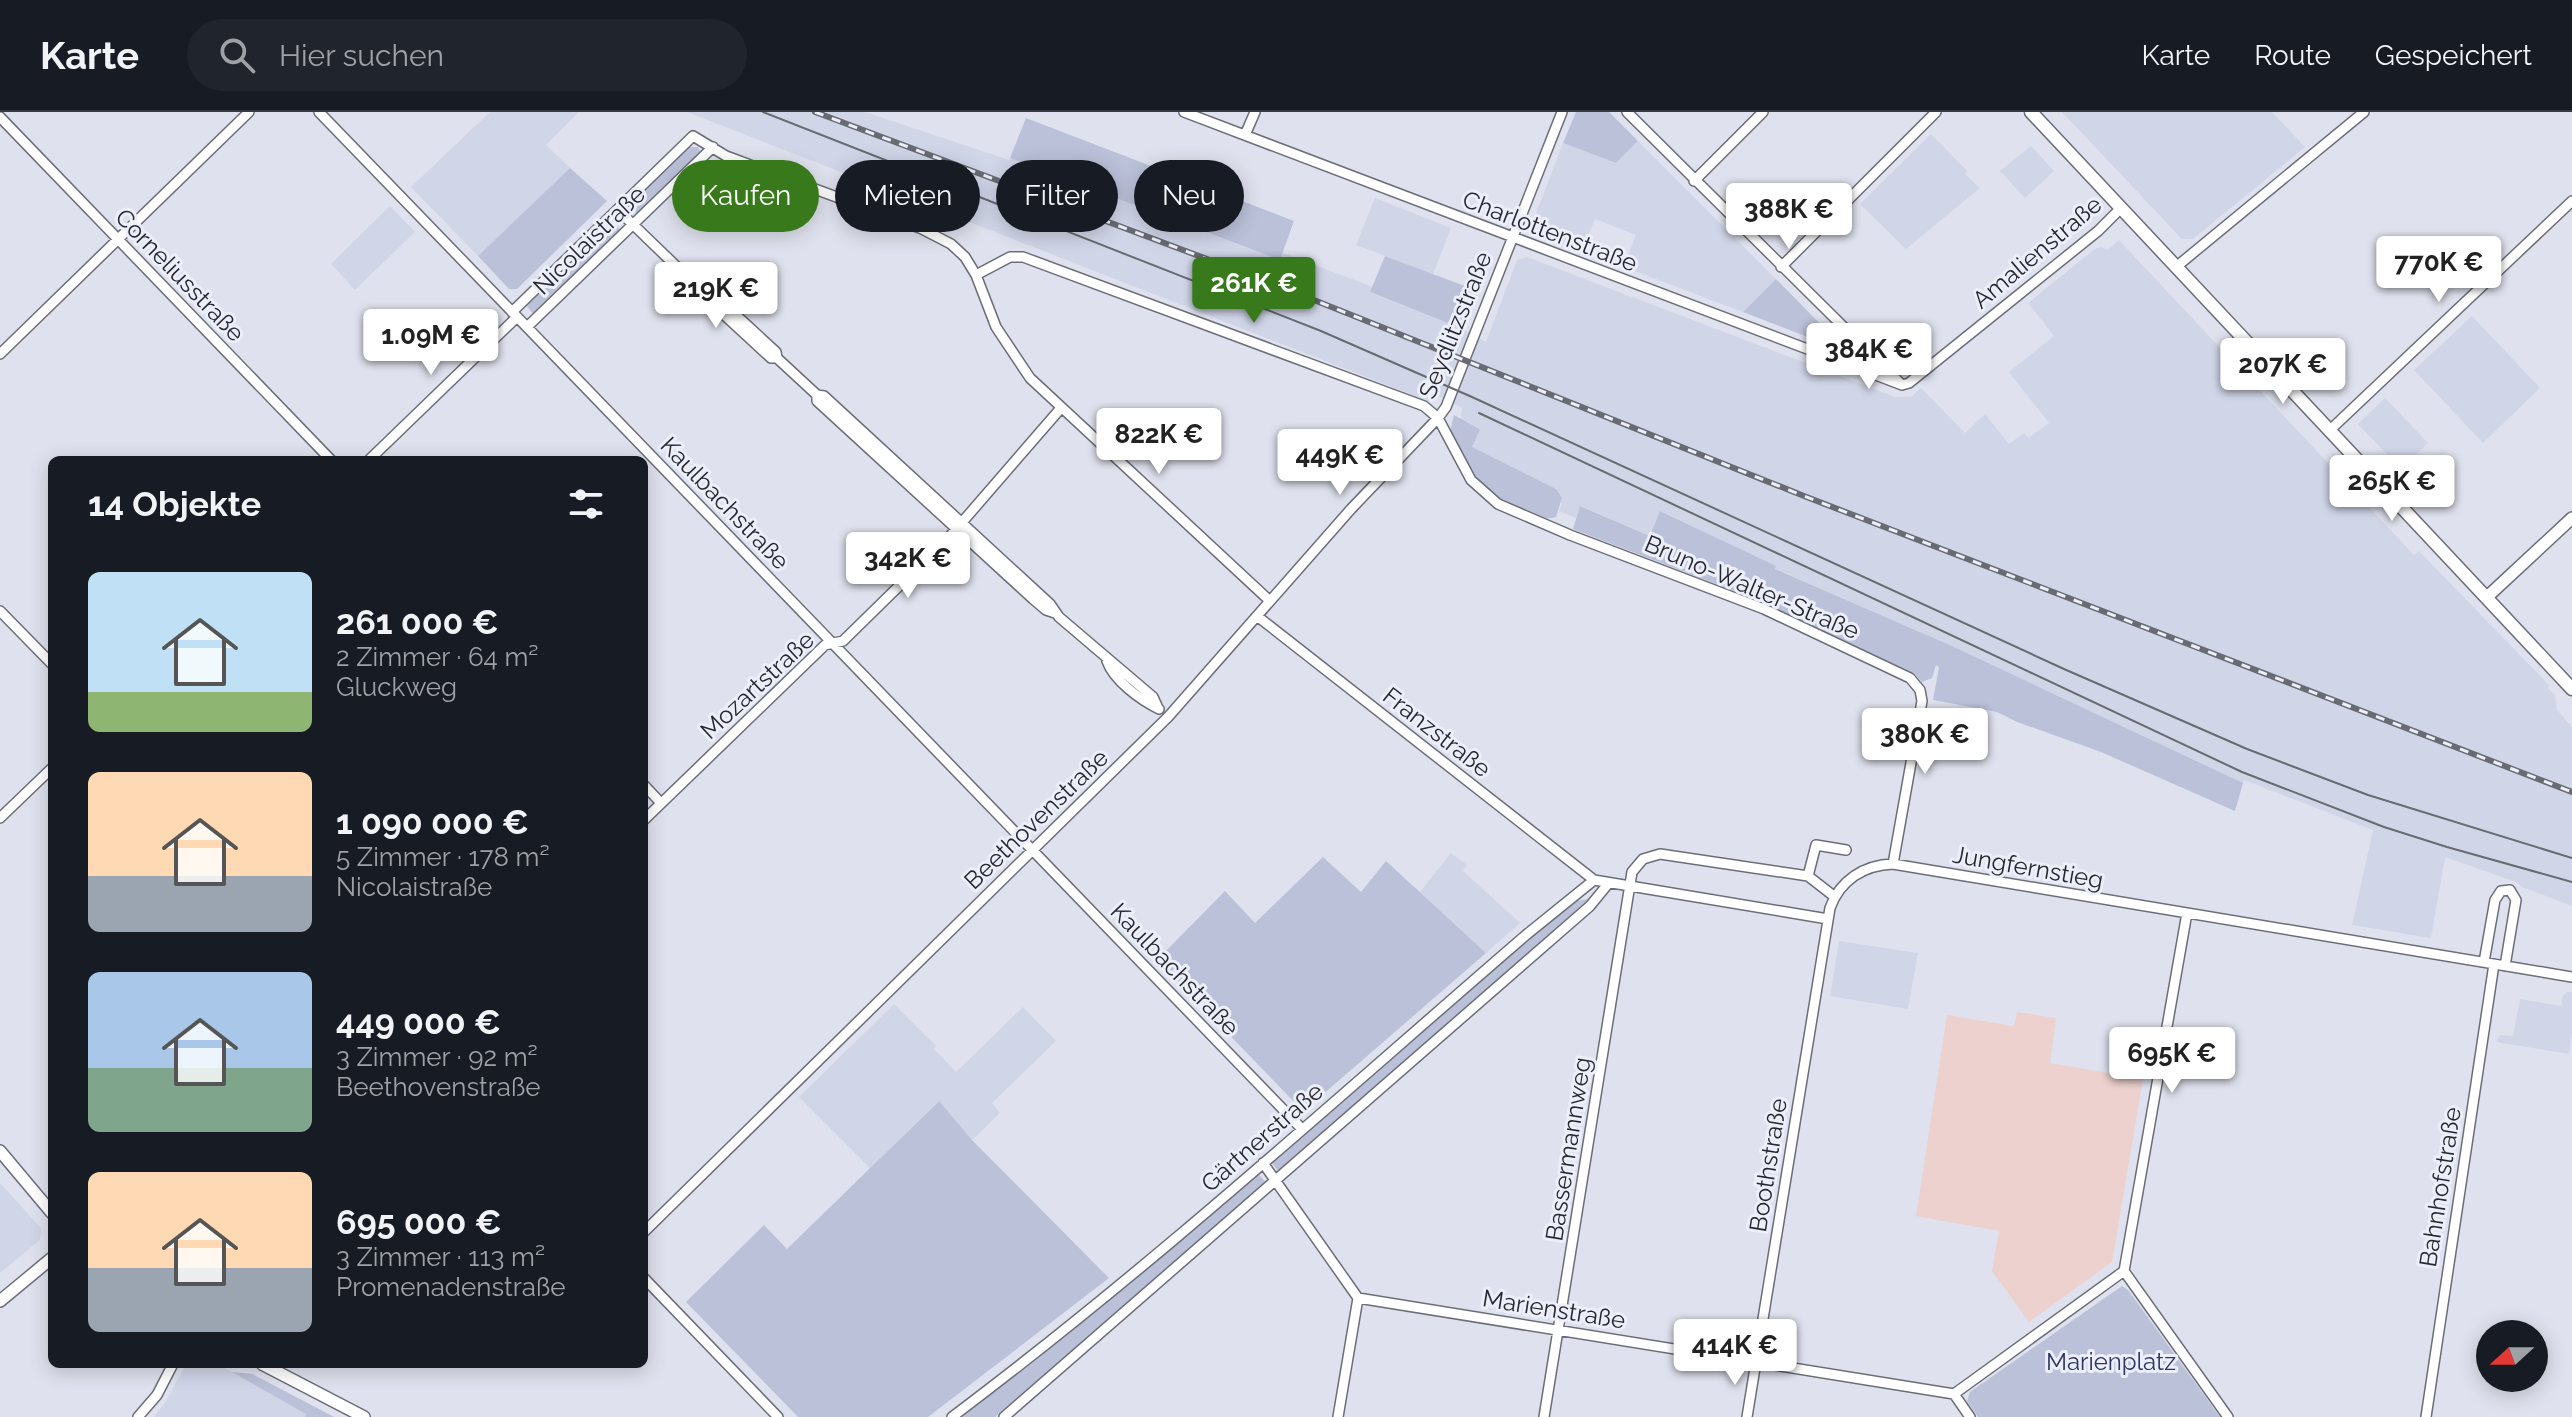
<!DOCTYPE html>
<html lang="de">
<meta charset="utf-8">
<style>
body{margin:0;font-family:Raleway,sans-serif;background:#20242c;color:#f1f3f6;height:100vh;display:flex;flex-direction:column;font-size:30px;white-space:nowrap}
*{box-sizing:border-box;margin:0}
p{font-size:26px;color:#9ea1a6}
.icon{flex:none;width:44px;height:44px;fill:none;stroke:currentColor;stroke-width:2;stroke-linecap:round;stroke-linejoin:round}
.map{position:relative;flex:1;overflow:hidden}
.drawer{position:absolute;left:48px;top:344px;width:600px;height:912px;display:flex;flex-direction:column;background:#171b24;border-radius:12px;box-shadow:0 4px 20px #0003}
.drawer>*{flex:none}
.banner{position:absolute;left:672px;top:48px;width:760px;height:72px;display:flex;gap:16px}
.needle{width:52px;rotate:249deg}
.fabs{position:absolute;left:2476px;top:1208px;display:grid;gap:16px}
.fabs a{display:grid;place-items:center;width:72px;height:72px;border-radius:50%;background:#171b24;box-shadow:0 4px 20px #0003;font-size:40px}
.price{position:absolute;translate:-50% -68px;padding:0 18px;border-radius:8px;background:#fff;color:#222;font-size:26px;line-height:52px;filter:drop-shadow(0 2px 4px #0008)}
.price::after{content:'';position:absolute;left:50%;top:48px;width:24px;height:18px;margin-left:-12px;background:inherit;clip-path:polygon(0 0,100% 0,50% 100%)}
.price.active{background:#387a1b;color:#fff}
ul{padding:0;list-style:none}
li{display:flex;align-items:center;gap:24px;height:200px;padding:0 40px}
li span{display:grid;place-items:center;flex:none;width:224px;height:160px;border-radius:12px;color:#555}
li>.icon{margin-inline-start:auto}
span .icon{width:96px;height:96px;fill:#fffc;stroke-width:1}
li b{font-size:34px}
h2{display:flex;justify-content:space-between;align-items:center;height:96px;padding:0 40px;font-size:34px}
.pill{padding:0 28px;border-radius:36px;background:#171b24;box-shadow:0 4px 20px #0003;font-size:28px;line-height:72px}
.pill.active{background:#387a1b;color:#fff}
header{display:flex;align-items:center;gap:48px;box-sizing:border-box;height:112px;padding:0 40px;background:#171b24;border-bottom:2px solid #363941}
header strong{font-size:38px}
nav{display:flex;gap:44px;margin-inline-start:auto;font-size:28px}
.search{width:560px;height:72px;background:#20242c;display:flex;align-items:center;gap:20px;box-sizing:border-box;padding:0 28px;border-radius:44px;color:#9ea1a6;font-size:30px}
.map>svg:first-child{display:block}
</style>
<header>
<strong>Karte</strong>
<div class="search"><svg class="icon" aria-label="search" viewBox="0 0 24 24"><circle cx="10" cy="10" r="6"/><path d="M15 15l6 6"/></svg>Hier suchen</div>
<nav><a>Karte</a><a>Route</a><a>Gespeichert</a></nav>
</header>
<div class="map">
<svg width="2572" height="1305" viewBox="0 0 2572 1305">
<rect width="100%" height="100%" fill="#dfe2ee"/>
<path fill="#d0d5e8" d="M490,0H579L546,33L570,56L478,144L411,75Z
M687,0H865L1009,48L1010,46L1279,148L1283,141L1373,175L1371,181L1463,217L1486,230L1517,148L1527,145L1895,285H1911L1921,276L1965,321L1985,302L2009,332L2024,321L2028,326L2049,311L2009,260L2054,224L2028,191L2095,137L2101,135L2108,138L2119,128L2414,443L2419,439L2550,574L2548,576L2555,583L2557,598L2572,615V794L2522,775L2516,770L2445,745L2431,826L2352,813L2373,718L2244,668L2243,671L1952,534L1774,456L1775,454L1661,399L1651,424L1581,394L1576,406L1559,399L1562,392L1556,377L1471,335L1480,316L1461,307L1462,296L1438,284L1435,288L1428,289Z
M2062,0H2272L2305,35L2193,127H2182Z
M1931,22L1967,59L1965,62L1980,76L1906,137L1860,92Z
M1638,29L1776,167L1743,200L1624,155L1636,123L1595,107L1582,139L1529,119L1563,31L1616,51Z
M2031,34L2054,59L2025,86L2000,59Z
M1375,86L1451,116L1433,162L1356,133Z
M390,94L415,120L355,178L331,152Z
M2472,204L2540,276L2483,331L2414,258Z
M2385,286L2428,331L2401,357L2358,312Z
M1451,741L1467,753L1463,759L1520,811L1486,841L1420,780Z
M1839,829L1918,841L1908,897L1830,884Z
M2567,880H2572V920L2569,942L2496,930L2500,923L2513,924L2520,887L2561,894L2563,884Z
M894,892L936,934L934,937L956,960L1023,895L1056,929L992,991L1000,1001L972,1028L938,989L870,1056L799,985Z
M0,1071L41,1116L40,1128L0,1161Z
M186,1252H216L232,1260L252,1262L334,1305H154L166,1289Z"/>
<path fill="#ecd1ce" d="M2017,900L2056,906L2050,951L2143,967L2112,1150L2029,1210L1992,1159L1999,1119L1916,1104L1947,903L2014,914Z"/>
<path fill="#bbc1d9" d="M1576,0H1609L1638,29L1616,51L1563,31Z
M1026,6L1294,109L1280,148L1010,46Z
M688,35H698L701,42L637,102L629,94Z
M570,56L607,89L517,177H509L478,144Z
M612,110L622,119L534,203L526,193Z
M1385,144L1478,179L1463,217L1370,180Z
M1776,167L1835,227L1831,234L1743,200Z
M1454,303L1480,317L1472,335L1556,377L1562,386L1556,405C1546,409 1536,403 1526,399C1480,383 1471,360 1450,319Z
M1580,394L1650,424L1660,399L1776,454L1775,457L1952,534L2243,671L2235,699L2101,640L2017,610L1997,600L1933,588L1939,555L1936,553L1932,566L1922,570L1914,561L1745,483L1573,417Z
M1323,745L1361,780L1386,749L1486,841L1306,997H1301L1157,848L1225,779L1255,811Z
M1588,787L1590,789L1279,1060L1271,1050L1571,790Z
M939,989L972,1028L1109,1166L928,1305H798L686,1190L764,1113L787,1137Z
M1258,1061L1266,1071L995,1305H960L1036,1248Z
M2122,1174L2128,1178L2220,1305H1978L1967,1289L1970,1280Z
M232,1260L252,1262L334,1305H305L306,1302Z"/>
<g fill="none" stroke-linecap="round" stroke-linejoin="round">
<defs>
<path id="minor" d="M319,0L1302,1017
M1184,0L1902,273
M1627,0L1900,271
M0,5L331,348
M1245,23L1255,0
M1694,69L1763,0
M618,98L676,154L698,168L776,240L777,246L817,283L824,284L1050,492L1059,505L1153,585L1158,596
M676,154L682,164L771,246H777
M1781,155L1936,0
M2176,155L2364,0
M976,163L1010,145H1023L1424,294L1438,306L1471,368L1498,392L1570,423L1764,497L1910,566L1920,578L1922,589L1893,752
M512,200L693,24L726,44L920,116L951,132L965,145L976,163L996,215L1030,266L1270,489
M527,215L713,35
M0,242L249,0
M1902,273L1909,271L2098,119L2121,96
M817,283V289L1033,487L1046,498L1055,501
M2330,318L2572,89
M369,348L517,205
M0,499L52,552
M1257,504L1594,768L1828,807
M1107,549C1114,569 1141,588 1159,597
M644,673L661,691
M0,706L52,656
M644,708L825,533L843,529L951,423L1061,296
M1808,764L1835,785
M2484,850L2495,788L2501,779L2510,778L2516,788L2505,854
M1263,1051L1358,1186
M644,1120L1168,605L1351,397L1438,306L1446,295L1562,0
M2124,1159L2187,801
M2124,1159L2228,1305
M644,1166L778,1305
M1358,1186L1954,1282
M1954,1282L2124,1159
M1954,1282L1970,1305
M138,1305L157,1283L173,1252
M952,1305C1152,1155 1337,986 1526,823L1594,768
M1004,1305L1590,794L1608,772
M1338,1305L1358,1186
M1544,1305L1632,760L1643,747L1660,742L1808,764L1816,733L1846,738
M1747,1305L1830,796C1840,768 1864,753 1893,752L2572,865
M2426,1305L2494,852"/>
<path id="tertiary" d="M2487,485L2572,406
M0,1039L52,1101
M0,1189L52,1146
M262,1252L364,1305"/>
<path id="secondary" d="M2031,0L2572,577"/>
</defs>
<use href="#minor" stroke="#6b6e78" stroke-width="12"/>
<use href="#tertiary" stroke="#6b6e78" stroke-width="14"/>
<use href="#secondary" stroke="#6b6e78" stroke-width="15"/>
<use href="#minor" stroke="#fff" stroke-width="9"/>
<use href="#tertiary" stroke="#fff" stroke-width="11"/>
<use href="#secondary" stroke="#fff" stroke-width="12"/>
<path stroke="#696b72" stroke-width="2" d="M763,0L1321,219L1472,285L2064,557L2247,637L2368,683L2572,746
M1479,301L2242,660L2384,715L2447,735L2572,770"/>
<defs>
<path id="rail" d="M815,0L1279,174L1804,384L2572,680"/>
</defs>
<use href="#rail" stroke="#696b72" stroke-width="6"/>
<use href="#rail" stroke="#eceffb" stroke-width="3" stroke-dasharray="9" stroke-linecap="butt"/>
</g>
<g text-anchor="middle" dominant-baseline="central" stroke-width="6" stroke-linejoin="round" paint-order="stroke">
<g font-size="24" fill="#28292e" stroke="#eceffb">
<text transform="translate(1550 119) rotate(21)">Charlottenstraße</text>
<text transform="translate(589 128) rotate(-44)">Nicolaistraße</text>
<text transform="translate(2037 140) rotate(-40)">Amalienstraße</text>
<text transform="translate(180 163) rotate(46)">Corneliusstraße</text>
<text transform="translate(1455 213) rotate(-68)">Seydlitzstraße</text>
<text transform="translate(725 391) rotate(46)">Kaulbachstraße</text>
<text transform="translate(1752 475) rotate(23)">Bruno-Walter-Straße</text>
<text transform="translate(757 573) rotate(-43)">Mozartstraße</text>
<text transform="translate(1437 620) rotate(38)">Franzstraße</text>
<text transform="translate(1036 707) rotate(-44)">Beethovenstraße</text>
<text transform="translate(2028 755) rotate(10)">Jungfernstieg</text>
<text transform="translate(1175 857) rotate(46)">Kaulbachstraße</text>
<text transform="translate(1262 1025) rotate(-41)">Gärtnerstraße</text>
<text transform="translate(1568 1037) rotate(-81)">Bassermannweg</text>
<text transform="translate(1768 1053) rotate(-81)">Boothstraße</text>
<text transform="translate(2440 1075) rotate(-81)">Bahnhofstraße</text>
<text transform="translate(1554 1197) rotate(9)">Marienstraße</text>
</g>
<g font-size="24" fill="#2f3663" stroke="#eceffb">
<text x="2111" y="1249">Marienplatz</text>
</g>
</g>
</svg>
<div class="fabs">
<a><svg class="needle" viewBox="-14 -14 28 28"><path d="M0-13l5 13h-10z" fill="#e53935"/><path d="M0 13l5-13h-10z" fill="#9ea1a6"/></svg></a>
</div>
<b class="price" style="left:1789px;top:139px">388K €</b>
<b class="price" style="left:2439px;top:192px">770K €</b>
<b class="price active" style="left:1254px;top:213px">261K €</b>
<b class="price" style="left:716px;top:218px">219K €</b>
<b class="price" style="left:431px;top:265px">1.09M €</b>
<b class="price" style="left:1869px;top:279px">384K €</b>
<b class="price" style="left:2283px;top:294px">207K €</b>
<b class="price" style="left:1159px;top:364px">822K €</b>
<b class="price" style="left:1340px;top:385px">449K €</b>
<b class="price" style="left:2392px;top:411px">265K €</b>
<b class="price" style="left:908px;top:488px">342K €</b>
<b class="price" style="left:1925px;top:664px">380K €</b>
<b class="price" style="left:2172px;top:983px">695K €</b>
<b class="price" style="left:1735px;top:1275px">414K €</b>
<div class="banner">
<a class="pill active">Kaufen</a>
<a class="pill">Mieten</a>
<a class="pill">Filter</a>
<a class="pill">Neu</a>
</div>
<section class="drawer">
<h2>14 Objekte<svg class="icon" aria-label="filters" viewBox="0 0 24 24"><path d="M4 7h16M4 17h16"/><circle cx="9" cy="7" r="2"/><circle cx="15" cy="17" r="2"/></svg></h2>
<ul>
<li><span style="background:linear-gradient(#bfe0f5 75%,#8fb573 0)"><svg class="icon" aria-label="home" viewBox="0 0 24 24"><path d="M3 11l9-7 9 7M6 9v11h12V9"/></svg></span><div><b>261 000 €</b><p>2 Zimmer · 64 m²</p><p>Gluckweg</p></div></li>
<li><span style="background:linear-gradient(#ffd9b3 65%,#9aa5b1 0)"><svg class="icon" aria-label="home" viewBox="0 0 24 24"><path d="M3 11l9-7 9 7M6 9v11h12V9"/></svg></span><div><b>1 090 000 €</b><p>5 Zimmer · 178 m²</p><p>Nicolaistraße</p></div></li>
<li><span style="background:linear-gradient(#a9c7e8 60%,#7fa58c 0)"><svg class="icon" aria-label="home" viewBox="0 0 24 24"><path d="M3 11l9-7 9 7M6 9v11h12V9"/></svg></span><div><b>449 000 €</b><p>3 Zimmer · 92 m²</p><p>Beethovenstraße</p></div></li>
<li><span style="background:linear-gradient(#ffd9b3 60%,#9aa5b1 0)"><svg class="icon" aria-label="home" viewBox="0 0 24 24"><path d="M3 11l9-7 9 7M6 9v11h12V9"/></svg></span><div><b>695 000 €</b><p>3 Zimmer · 113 m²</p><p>Promenadenstraße</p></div></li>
</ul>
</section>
</div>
